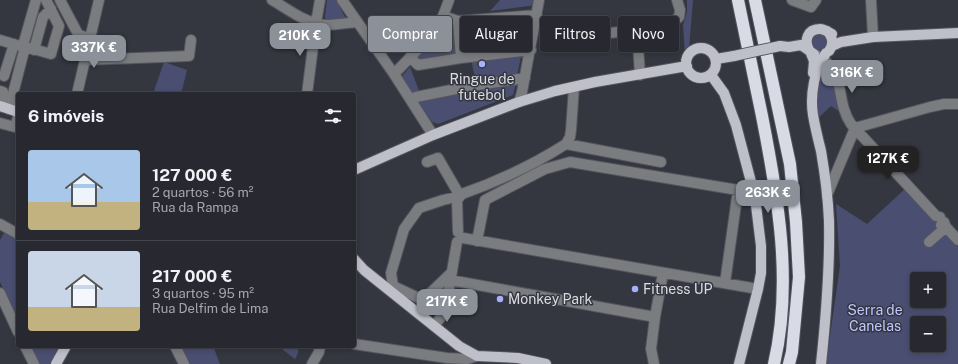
<!DOCTYPE html>
<html lang="pt">
<meta charset="utf-8">
<style>
body{margin:0;font-family:"Public Sans",sans-serif;background:#303138;color:#f1f3f6;height:100vh;display:flex;flex-direction:column;font-size:15px;white-space:nowrap}
*{box-sizing:border-box;margin:0}
p{font-size:13px;color:#a5a6ab}
.icon{flex:none;width:22px;height:22px;fill:none;stroke:currentColor;stroke-width:2;stroke-linecap:round;stroke-linejoin:round}
.map{position:relative;flex:1;overflow:hidden}
.panel{position:absolute;left:16px;top:92px;width:340px;height:256px;display:flex;flex-direction:column;background:#282930;border-radius:4px;box-shadow:0 2px 6px #0003,0 0 0 1px #44454c}
.panel>*{flex:none}
.hud{position:absolute;left:368px;top:16px;width:380px;height:36px;display:flex;gap:8px}
.fabs{position:absolute;left:910px;top:272px;display:grid;gap:8px}
.fabs a{display:grid;place-items:center;width:36px;height:36px;border-radius:4px;background:#282930;box-shadow:0 2px 6px #0003,0 0 0 1px #44454c;font-size:20px}
.price{position:absolute;translate:-50% -34px;padding:0 9px;border-radius:8px;background:#8c9099;color:#fff;font-size:13px;line-height:26px;filter:drop-shadow(0 1px 2px #0008)}
.price::after{content:'';position:absolute;left:50%;top:24px;width:12px;height:9px;margin-left:-6px;background:inherit;clip-path:polygon(0 0,100% 0,50% 100%)}
.price.current{background:#222;color:#fff}
ul{padding:0;list-style:none}
li{display:flex;align-items:center;gap:12px;height:100px;padding:0 12px}
li+li{border-top:1px solid #44454c}
li span{display:grid;place-items:center;flex:none;width:112px;height:80px;border-radius:4px;color:#555}
li>.icon{margin-inline-start:auto}
span .icon{width:48px;height:48px;fill:#fffc;stroke-width:1}
li b{font-size:17px}
h2{display:flex;justify-content:space-between;align-items:center;height:48px;padding:0 12px;font-size:17px}
.chip{padding:0 14px;border-radius:4px;background:#282930;box-shadow:0 2px 6px #0003,0 0 0 1px #44454c;font-size:14px;line-height:36px}
.chip.current{background:#8c9099;color:#fff}
.map>svg:first-child{display:block}
</style>
<div class="map">
<svg width="958" height="364" viewBox="0 0 958 364">
<rect width="100%" height="100%" fill="#353740"/>
<path fill="#4a4f72" fill-rule="evenodd" d="M327,0H336L346,19L326,20L325,17Z
M500,0H538L536,5L490,11Z
M687,0H693L689,49L688,52L685,54L683,25L687,12Z
M444,17L457,22L459,57L418,63L412,58Z
M811 42a8 8 0 1 1 16 0a8 8 0 1 1-16 0Z
M521,56L517,76L477,81L474,73L471,59Z
M164,62L187,70L181,94H153Z
M821,66L832,68L842,113L831,106L815,121L814,98Z
M410,67L421,96H414L402,76Z
M516,83L513,95L438,124L432,122L414,98Z
M906,188L958,247V364H826L840,266L836,204L867,224ZM917,279H939V301H917ZM917,323H939V345H917Z
M6,230L18,236V275L15,282L18,285V320L0,282V240Z
M31,346H60L50,364H39Z
M181,346H213L220,364H188Z
M278,346H296L298,347V353L295,359Z"/>
<g fill="none" stroke-linecap="round" stroke-linejoin="round">
<defs>
<path id="minor" d="M60,0L78,34L89,39
M272,0C288,9 306,24 326,25C336,25 347,23 357,22
M342,0L394,74L433,135
M792,0L811,7L816,0
M871,0L873,37
M443,16L458,21L537,15
M637,30L640,75
M591,35L637,30L674,21L679,17L680,10L677,0
M0,40L20,46
M34,50L43,17L51,9
M24,51L30,48L51,54L59,26L46,0
M816,55C848,71 834,99 851,124L936,216L940,217
M410,57L418,65L461,58L458,21
M461,58L531,50
M85,60L189,56L191,40
M394,74L425,42L443,16L449,0
M4,76L14,44
M574,87L571,130L570,137L566,144L661,162
M0,91L3,92V107
M77,94L99,0
M307,94L316,23L320,0
M416,97L471,86L525,78
M519,102L522,92L539,0
M9,109L24,51V42L36,0
M0,123L15,127L18,117
M855,128L930,107L944,104H958
M427,162L438,158L460,196L443,200L419,208L404,229L391,273L393,286L423,300L452,272
M827,195L855,128
M0,224L18,234
M941,225L946,227L958,240
M458,232L457,200L462,194C499,181 533,165 566,144
M463,238L758,289
M477,241L485,200L545,169L570,162L738,190L725,283
M929,242L946,227L944,222
M450,280L655,317
M0,293L18,332
M434,326L445,312L457,242
M354,344L447,358L467,359L477,356
M25,346L34,364
M175,346L184,364
M312,364L319,352L320,346
M654,364L651,349L655,317L663,273"/>
<path id="major" d="M827,31C833,37 834,44 829,51
M780,46L789,47L801,45L814,54
M832,46L841,42L873,37L958,33
M686 63a15 15 0 1 1 30 0a15 15 0 1 1-30 0Z
M809,50C804,41 807,29 820,29C824,29 828,32 832,34
M810,51L814,61L813,73
M716,59L734,56
M711,75L724,93L736,125L755,197L761,246V273L758,289L739,364
M0,106L18,112
M354,170L433,135L519,102L555,91L595,82L687,66
M354,259L364,270L459,346L477,356L518,358L546,364
M56,364L66,346
M821,364C826,317 830,268 829,221C828,197 825,174 821,151C818,139 815,127 813,115C810,95 814,70 826,53"/>
<path id="highway" d="M738,0C746,39 754,78 762,116C778,197 793,283 774,364
M755,0L790,164L796,222L799,277L792,352L789,364"/>
</defs>
<use href="#minor" stroke="#53555d" stroke-width="12"/>
<use href="#major" stroke="#53555d" stroke-width="12"/>
<use href="#highway" stroke="#53555d" stroke-width="14"/>
<use href="#minor" stroke="#7b7c80" stroke-width="10"/>
<use href="#major" stroke="#bebfc9" stroke-width="10"/>
<use href="#highway" stroke="#d8dae6" stroke-width="12"/>
<defs>
<path id="major-bridge" d="M734,56L780,46"/>
</defs>
<use href="#major-bridge" stroke="#53555d" stroke-width="12" stroke-linecap="butt"/>
<use href="#major-bridge" stroke="#bebfc9" stroke-width="10"/>
</g>
<g fill="#a6b1fc" stroke="#353740" stroke-width="1.5">
<circle cx="482" cy="64" r="4"/>
<circle cx="635" cy="289" r="4"/>
<circle cx="500" cy="299" r="4"/>
</g>
<g text-anchor="middle" dominant-baseline="central" stroke-width="3" stroke-linejoin="round" paint-order="stroke">
<g font-size="14" fill="#dbdce2" stroke="#353740" text-anchor="start">
<text x="482" y="79" text-anchor="middle">Ringue de<tspan x="482" dy="16">futebol</tspan></text>
<text x="643" y="289">Fitness UP</text>
<text x="508" y="299">Monkey Park</text>
</g>
<g font-size="14" fill="#bfc8fe" stroke="#353740">
<text x="875" y="310">Serra de<tspan x="875" dy="16">Canelas</tspan></text>
</g>
</g>
</svg>
<div class="fabs">
<a>+</a>
<a>−</a>
</div>
<b class="price" style="left:300px;top:57px">210K €</b>
<b class="price" style="left:94px;top:69px">337K €</b>
<b class="price" style="left:852px;top:94px">316K €</b>
<b class="price current" style="left:888px;top:180px">127K €</b>
<b class="price" style="left:768px;top:214px">263K €</b>
<b class="price" style="left:447px;top:323px">217K €</b>
<div class="hud">
<a class="chip current">Comprar</a>
<a class="chip">Alugar</a>
<a class="chip">Filtros</a>
<a class="chip">Novo</a>
</div>
<section class="panel">
<h2>6 imóveis<svg class="icon" aria-label="filters" viewBox="0 0 24 24"><path d="M4 7h16M4 17h16"/><circle cx="9" cy="7" r="2"/><circle cx="15" cy="17" r="2"/></svg></h2>
<ul>
<li><span style="background:linear-gradient(#a9c7e8 65%,#c2b280 0)"><svg class="icon" aria-label="home" viewBox="0 0 24 24"><path d="M3 11l9-7 9 7M6 9v11h12V9"/></svg></span><div><b>127 000 €</b><p>2 quartos · 56 m²</p><p>Rua da Rampa</p></div></li>
<li><span style="background:linear-gradient(#c9d6e8 70%,#c2b280 0)"><svg class="icon" aria-label="home" viewBox="0 0 24 24"><path d="M3 11l9-7 9 7M6 9v11h12V9"/></svg></span><div><b>217 000 €</b><p>3 quartos · 95 m²</p><p>Rua Delfim de Lima</p></div></li>
</ul>
</section>
</div>
